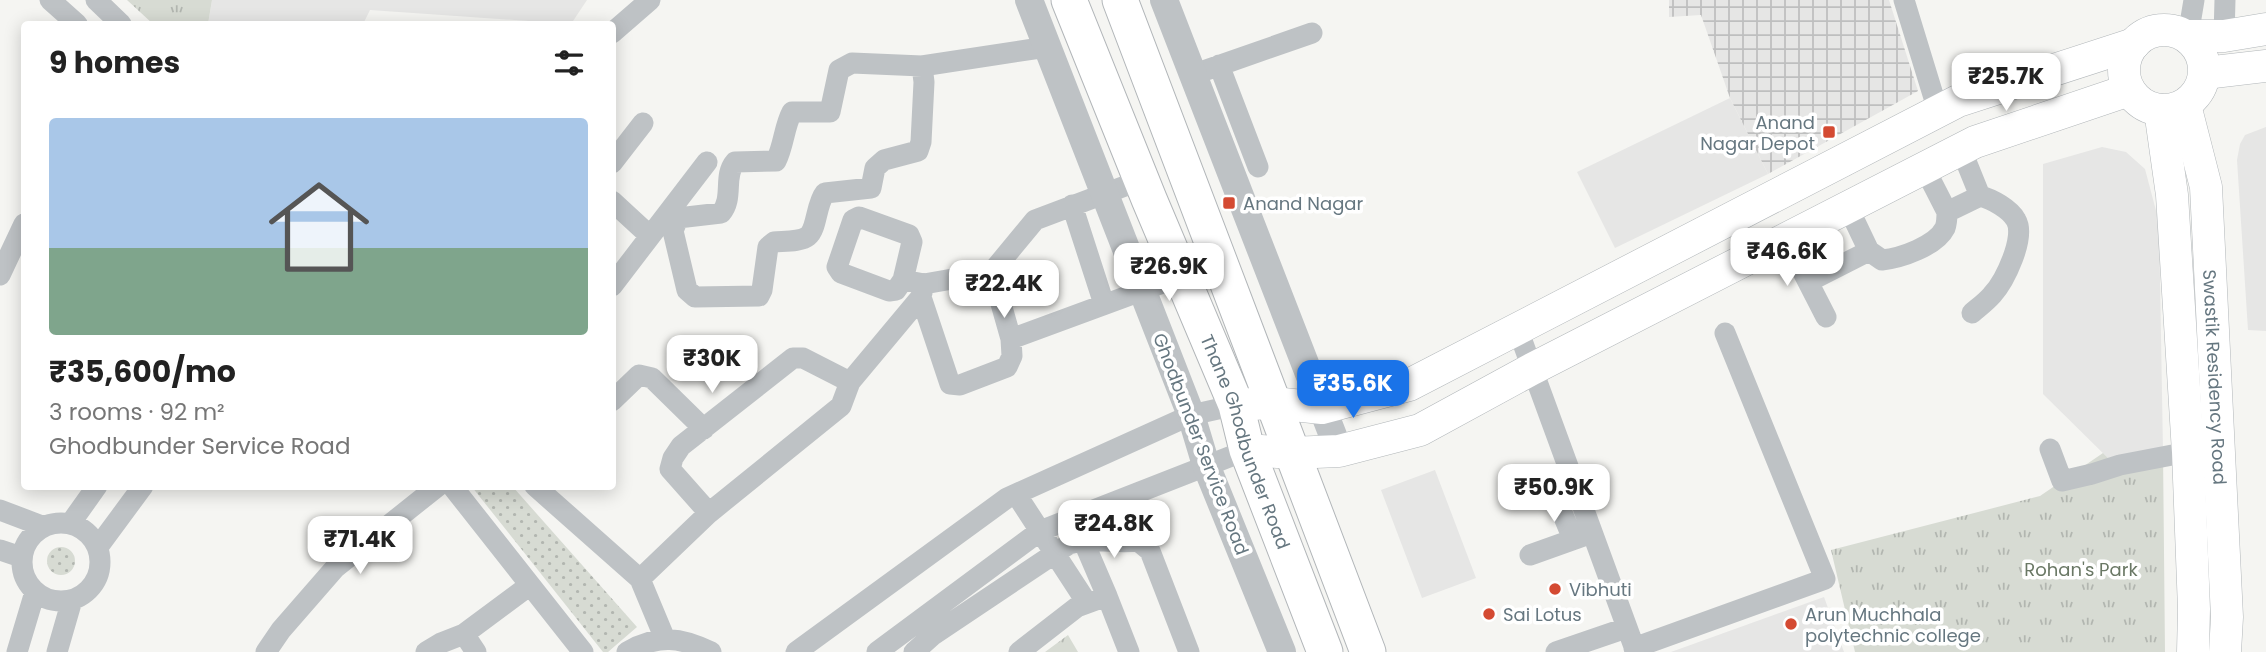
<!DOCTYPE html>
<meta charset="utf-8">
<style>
body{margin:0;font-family:Poppins,sans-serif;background:#f6f6f6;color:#222;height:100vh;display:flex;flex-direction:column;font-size:26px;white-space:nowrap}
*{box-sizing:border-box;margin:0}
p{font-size:23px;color:#767676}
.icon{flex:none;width:38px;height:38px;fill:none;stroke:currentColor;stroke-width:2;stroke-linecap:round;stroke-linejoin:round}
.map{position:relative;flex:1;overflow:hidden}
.side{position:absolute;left:21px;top:21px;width:595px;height:469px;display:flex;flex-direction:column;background:#fff;border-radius:7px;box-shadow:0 4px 18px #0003}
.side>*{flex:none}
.price{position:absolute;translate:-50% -60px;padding:0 16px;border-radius:14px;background:#fff;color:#222;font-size:23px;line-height:46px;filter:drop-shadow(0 2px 4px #0008)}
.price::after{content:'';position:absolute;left:50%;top:42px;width:21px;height:16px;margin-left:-10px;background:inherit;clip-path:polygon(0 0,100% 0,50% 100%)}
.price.active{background:#1a73e8;color:#fff}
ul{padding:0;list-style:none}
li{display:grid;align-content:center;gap:14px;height:371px;padding:0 28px}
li+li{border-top:2px solid #e0e0e0}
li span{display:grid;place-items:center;height:217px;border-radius:7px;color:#555}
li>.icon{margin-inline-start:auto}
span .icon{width:126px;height:126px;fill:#fffc;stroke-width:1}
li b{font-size:30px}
h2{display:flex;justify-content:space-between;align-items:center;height:84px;padding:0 28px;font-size:30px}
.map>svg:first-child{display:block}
</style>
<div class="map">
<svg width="2266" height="652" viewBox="0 0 2266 652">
<defs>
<pattern id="industrial-grid" width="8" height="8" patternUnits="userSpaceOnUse" patternTransform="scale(1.75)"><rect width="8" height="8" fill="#e6e6e5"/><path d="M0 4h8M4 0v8" fill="none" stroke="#bebfbf"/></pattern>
<pattern id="grass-dots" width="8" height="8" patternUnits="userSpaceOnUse" patternTransform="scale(1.75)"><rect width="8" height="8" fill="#d7dbd3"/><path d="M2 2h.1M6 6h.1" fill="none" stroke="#b2b6b0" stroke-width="1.8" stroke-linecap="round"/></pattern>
<pattern id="park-tufts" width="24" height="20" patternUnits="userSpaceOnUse" patternTransform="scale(1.75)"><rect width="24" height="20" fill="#d7dbd3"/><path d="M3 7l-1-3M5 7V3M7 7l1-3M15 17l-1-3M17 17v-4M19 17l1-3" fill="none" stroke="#b2b6b0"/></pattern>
</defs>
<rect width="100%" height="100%" fill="#f5f5f2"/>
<path fill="#e6e6e5" d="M212,0H587L571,24L370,10L363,24H208Z
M1730,98L1768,174L1615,248L1577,172Z
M2266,127V331L2248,330L2237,160L2240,144L2245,135Z
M2102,147L2126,152L2145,169L2159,222L2163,451L2116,466L2043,394V164Z
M1435,470L1476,578L1422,598L1381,490Z
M1824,597L1844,652H1671Z"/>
<path fill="url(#industrial-grid)" d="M1669,0H1889L1918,91L1768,174L1730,98L1701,15L1669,17Z"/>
<path fill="url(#grass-dots)" d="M472,487H513L637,627L608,652H603Z
M47 561a14 14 0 1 1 28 0a14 14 0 1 1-28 0Z"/>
<path fill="url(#park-tufts)" d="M127,0H212L208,24H153Z
M2163,451L2165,652H1855L1831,550L2040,496L2103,453L2116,466Z
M1068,635L1078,652H1045Z"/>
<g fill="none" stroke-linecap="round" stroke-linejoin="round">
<defs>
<g id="secondary">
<circle cx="2164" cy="70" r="40"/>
<path d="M2188,36H2224L2266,29"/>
<path d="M2205,73L2266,66"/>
<path id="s1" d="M2185,105L2206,187L2227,617L2225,652"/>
<path d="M2160,110L2172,195L2188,452L2194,609L2193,652"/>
<path d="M1251,404L1273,403L1322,408L1409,385L1958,101L2134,44"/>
<path d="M1247,450L1291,453L1339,451L1420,430L1532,369L1975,142L2129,90"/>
</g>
<g id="primary">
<path id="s2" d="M1069,0L1149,199L1236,405L1247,450L1325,652"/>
<path d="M1120,0L1368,652"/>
</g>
</defs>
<use href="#secondary" stroke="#b1b6b9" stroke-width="33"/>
<use href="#primary" stroke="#b2b6b9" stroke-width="37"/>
<path stroke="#bec2c5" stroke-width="21" d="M50,0L77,24
M96,0L121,24
M1904,0L1938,111
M612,33L650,0
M2188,36L2194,0
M2224,36L2225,0
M1219,65L1258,167
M922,66L924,82L921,142L918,151L884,160L875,168L871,188L825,193C816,204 817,229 808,236C801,242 783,241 774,242L768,247L762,290L759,296L695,297L687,290L673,231L678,218L721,213C734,198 723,176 735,162L776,161C784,145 784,127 792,112H830L839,70L852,63L922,66L1047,47
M1192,75L1312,33
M1961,149L1980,196C1992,199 2010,209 2016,220C2026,237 2005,281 1992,295C1986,302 1979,307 1972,313
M612,163L643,123
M1924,167L1947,212
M612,201L650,236
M1072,205L1104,304
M1848,207L1869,251
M1786,239L1826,317
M0,275L24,224
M1808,282L1869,251L1882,260C1901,258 1936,246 1945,228C1947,223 1947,217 1947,212L1980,196
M924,284L992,272
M612,286L707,162
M921,297L950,384L960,385L1007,367L1012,356L1011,339L1182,276
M1517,327L1636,652
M1011,339L992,272L1035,220L1141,180
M612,401L639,375L652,378L704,429
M2050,449L2062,481L2092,474L2120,465L2188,452
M452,486L583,652
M535,486L640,579L665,639
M1016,494L1087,603
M0,510L42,526
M709,513L670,469L673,458L681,446L793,358H803L850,382
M22 562a39 39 0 1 1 78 0a39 39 0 1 1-78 0Z
M70,524L97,486
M1573,539L1553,491L1574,482
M1083,540L1107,596
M98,547L143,486
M0,550L21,557
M1530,555L1586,535
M640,579L709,513L841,406L850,382L921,297L924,284L903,280L896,290L889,291L841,273L837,267L853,220L859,217L909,235L912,242L903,280
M464,634L530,585
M1634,648L1825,579L1725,333
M17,652L35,592
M57,652L72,600
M266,652L281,630L335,568L438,486
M426,652L441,643L464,634L476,652
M627,652C658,634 681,637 711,652
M796,652L1007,498L1191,415L1236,405
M877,652L1040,531L1247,450
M914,652L933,635L1069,544C1091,537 1115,544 1138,541L1150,551L1189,652
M1019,652L1077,607L1107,596L1129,652
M1556,652L1626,628"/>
<path stroke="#bec2c5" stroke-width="28" d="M1029,0L1191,415L1206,465L1282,652
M1164,0L1339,451"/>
<use href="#secondary" stroke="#fff" stroke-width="32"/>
<use href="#primary" stroke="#fff" stroke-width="35"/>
</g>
<g fill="#d44a32" stroke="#fff" stroke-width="2.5">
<rect x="1822" y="125" width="14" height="14" rx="3.5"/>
<rect x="1222" y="196" width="14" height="14" rx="3.5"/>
<circle cx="1555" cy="589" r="7"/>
<circle cx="1489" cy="614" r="7"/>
<circle cx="1791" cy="624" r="7"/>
</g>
<g text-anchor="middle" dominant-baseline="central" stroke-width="7" stroke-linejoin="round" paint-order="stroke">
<g font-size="18" fill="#667780" stroke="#fff" text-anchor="start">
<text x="1815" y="122" text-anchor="end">Anand<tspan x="1815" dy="21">Nagar Depot</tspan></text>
<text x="1243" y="203">Anand Nagar</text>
<text x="1569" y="589">Vibhuti</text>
<text x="1503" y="614">Sai Lotus</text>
<text x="1805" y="614">Arun Muchhala<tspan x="1805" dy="21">polytechnic college</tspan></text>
</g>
<g font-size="18" fill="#667780" stroke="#fff">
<text stroke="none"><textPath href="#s1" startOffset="275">Swastik Residency Road</textPath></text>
<text stroke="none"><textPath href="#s2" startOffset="476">Thane Ghodbunder Road</textPath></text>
<text transform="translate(1201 444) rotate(69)">Ghodbunder Service Road</text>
</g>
<g font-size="18" fill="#6a7865" stroke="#fff">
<text x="2081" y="569">Rohan's Park</text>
</g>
</g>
</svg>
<b class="price" style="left:2006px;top:113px">₹25.7K</b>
<b class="price" style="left:1787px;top:288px">₹46.6K</b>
<b class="price" style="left:1169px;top:303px">₹26.9K</b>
<b class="price" style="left:1004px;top:320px">₹22.4K</b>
<b class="price" style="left:712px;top:395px">₹30K</b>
<b class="price active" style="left:1353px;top:420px">₹35.6K</b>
<b class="price" style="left:1554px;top:524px">₹50.9K</b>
<b class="price" style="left:1114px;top:560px">₹24.8K</b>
<b class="price" style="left:360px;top:576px">₹71.4K</b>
<section class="side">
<h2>9 homes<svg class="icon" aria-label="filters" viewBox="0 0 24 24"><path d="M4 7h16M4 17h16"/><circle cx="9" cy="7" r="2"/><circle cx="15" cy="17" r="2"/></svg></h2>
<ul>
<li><span style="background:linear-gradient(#a9c7e8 60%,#7fa58c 0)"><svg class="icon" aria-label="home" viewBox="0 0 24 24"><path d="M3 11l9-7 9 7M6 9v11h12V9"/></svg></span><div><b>₹35,600/mo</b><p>3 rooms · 92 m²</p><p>Ghodbunder Service Road</p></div></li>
</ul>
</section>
</div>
